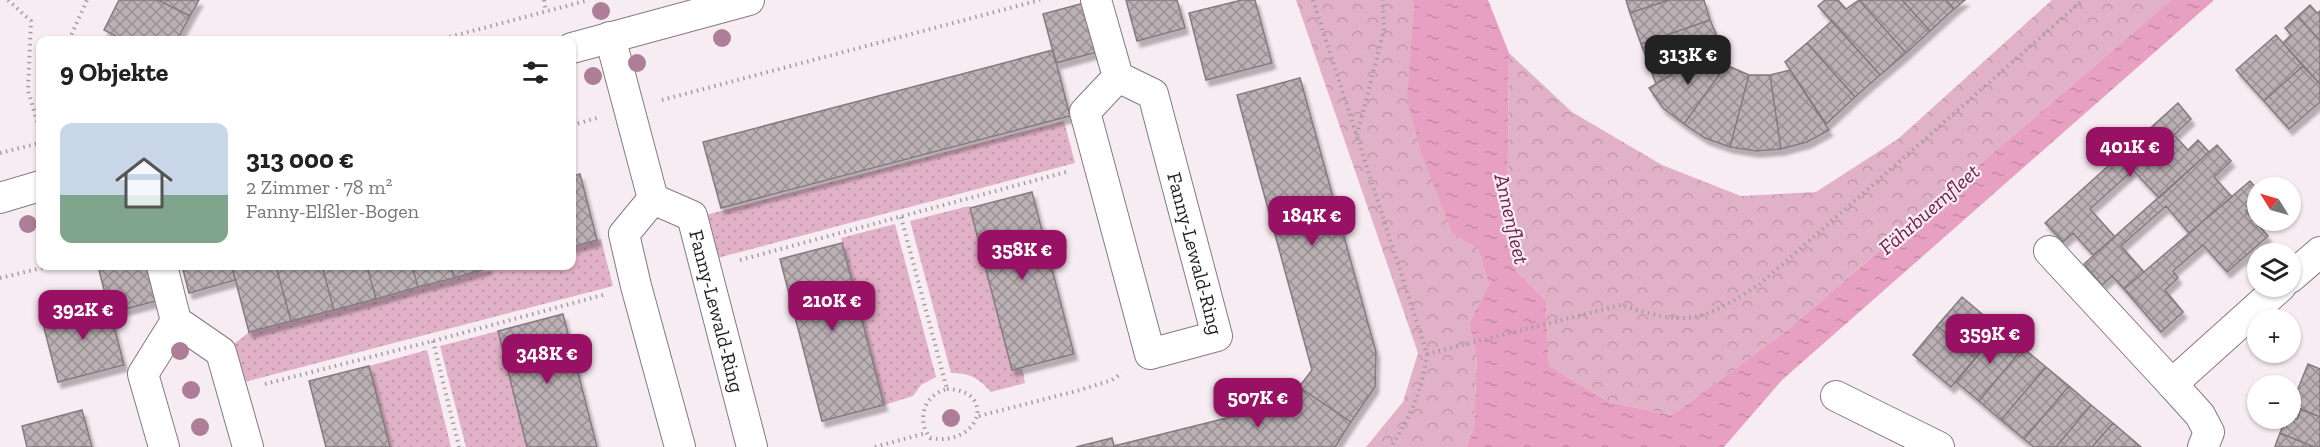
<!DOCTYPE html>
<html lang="de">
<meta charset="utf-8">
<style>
body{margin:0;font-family:"Zilla Slab",serif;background:#f2f2f2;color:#222;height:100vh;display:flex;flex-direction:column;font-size:22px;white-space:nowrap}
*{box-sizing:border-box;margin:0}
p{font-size:20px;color:#767676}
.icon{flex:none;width:33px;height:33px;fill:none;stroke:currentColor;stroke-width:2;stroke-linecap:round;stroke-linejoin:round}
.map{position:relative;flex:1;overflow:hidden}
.details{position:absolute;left:36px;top:36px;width:540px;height:234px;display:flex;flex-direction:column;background:#fff;border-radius:12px;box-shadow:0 2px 4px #0004}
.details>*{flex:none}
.needle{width:39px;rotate:307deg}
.fabs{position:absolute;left:2247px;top:177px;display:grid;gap:12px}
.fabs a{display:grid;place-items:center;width:54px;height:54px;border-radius:50%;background:#fff;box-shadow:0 2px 4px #0004;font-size:30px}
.price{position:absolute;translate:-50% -51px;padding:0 14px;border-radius:12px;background:#981165;color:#fff;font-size:20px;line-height:39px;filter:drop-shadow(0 2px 3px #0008)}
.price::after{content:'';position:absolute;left:50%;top:36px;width:18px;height:14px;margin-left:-9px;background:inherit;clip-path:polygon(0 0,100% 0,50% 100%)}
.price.on{background:#222;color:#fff}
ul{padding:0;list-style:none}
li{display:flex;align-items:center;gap:18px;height:150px;padding:0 24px}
li span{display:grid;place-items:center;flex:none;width:168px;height:120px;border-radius:12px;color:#555}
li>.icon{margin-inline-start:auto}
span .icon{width:72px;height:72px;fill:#fffc;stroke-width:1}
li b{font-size:26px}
h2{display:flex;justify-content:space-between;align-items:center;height:72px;padding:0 24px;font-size:26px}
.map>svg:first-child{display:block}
</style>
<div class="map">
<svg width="2320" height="447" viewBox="0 0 2320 447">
<defs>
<pattern id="grass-dots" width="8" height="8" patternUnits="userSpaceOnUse" patternTransform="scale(1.5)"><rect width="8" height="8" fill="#e1b2c7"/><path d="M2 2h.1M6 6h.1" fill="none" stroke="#c199aa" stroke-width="1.8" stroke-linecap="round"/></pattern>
<pattern id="park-crowns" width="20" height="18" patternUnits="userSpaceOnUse" patternTransform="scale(1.5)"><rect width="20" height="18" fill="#e1b2c7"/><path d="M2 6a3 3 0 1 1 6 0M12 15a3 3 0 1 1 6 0" fill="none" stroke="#c199aa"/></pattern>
<pattern id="water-ripples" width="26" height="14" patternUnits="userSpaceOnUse" patternTransform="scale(1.5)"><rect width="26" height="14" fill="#e7a0c2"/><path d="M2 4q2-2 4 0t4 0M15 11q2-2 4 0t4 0" fill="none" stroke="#c689a6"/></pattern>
<pattern id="building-cross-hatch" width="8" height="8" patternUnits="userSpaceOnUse" patternTransform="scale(1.5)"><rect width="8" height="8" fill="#bbb1b5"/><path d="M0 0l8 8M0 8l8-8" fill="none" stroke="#988f93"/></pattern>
<filter id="shadow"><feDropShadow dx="3.5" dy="6" stdDeviation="1.5" flood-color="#0004"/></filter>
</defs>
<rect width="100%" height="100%" fill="#f7ecf1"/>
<path fill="url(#grass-dots)" d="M1064,121L1075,163L714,259L702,216Z
M969,206L1012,369L1022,367L1025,383L991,392C978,378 970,373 951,373L910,221Z
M895,224L936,377L921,385L913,396L884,405L841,238Z
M601,239L613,286L244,382L233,345L249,332L500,266H572V246Z
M498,331L527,447H466L440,346Z
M427,350L451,447H390L369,366Z"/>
<path fill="url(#park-crowns)" d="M1296,0H1412L1453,235L1478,249L1489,284L1469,323L1477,354L1474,428L1466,447H1366L1403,402L1418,353Z
M2052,0H2171L1786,331L1672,415L1609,402L1549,366L1546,300L1515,269L1507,242L1509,53L1572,112L1662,165L1741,196L1816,192L1898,139Z"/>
<path fill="url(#water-ripples)" d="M1412,0H1488L1509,53L1507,242L1515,269L1546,300L1549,366L1609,402L1672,415L1786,331L2171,0H2214L1782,380L1724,447H1466L1474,428L1477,355L1469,323L1489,284L1478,249L1453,235L1421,152L1407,99L1414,9Z"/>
<path fill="url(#building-cross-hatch)" stroke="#847b7f" stroke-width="1.5" filter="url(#shadow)" d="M119,0H158L190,16L177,40H123L104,30Z
M158,0H199L190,16Z
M1126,0H1177L1185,28L1137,41Z
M1242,0H1255L1272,63L1206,80L1189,13Z
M1626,0H1669L1630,13Z
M1669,0H1704L1710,20L1641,44L1630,13Z
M1825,0H1838L1846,9L1859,0L1906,53L1880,75L1818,6Z
M1859,0H1902L1930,31L1906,53Z
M1902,0H1946L1954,9L1930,31Z
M1946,0H1965L1954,9Z
M1088,2L1101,51L1056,63L1043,14Z
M2310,5L2317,13L2320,11V41L2298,16Z
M2298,16L2320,41V84L2283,43L2291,35L2285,28Z
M1710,20L1721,46L1656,84L1641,44Z
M1832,21L1880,75L1855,97L1807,43Z
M2276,35L2303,66L2264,101L2236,70Z
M1807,43L1855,97L1826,124L1785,62Z
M1053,50L1070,116L721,208L703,142Z
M1712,50L1726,65L1684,124L1663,108L1649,88Z
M1726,65L1749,75L1730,147L1705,138L1684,124Z
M2303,66L2320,84V102L2289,129L2264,101Z
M1790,70L1829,130L1807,142L1781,149L1770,75Z
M1749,75H1770L1781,149L1756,151L1730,147Z
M1300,78L1376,352L1375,387L1351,422L1299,387L1312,370L1237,95Z
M2178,103L2191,119L2174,135L2188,150L2198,140L2209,152L2159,198L2133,170L2090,209L2115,237L2093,255L2073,233L2063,242L2045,223Z
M2217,145L2231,161L2214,177L2232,197L2189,233L2166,206L2121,246L2144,272L2124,289L2112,276L2102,285L2084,264Z
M580,174L597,240L572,247V176Z
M2250,181L2258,190V200L2246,211L2268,236L2227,272L2203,245L2173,271L2178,278L2165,290L2183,312L2161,332L2124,289Z
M1032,192L1074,354L1012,370L970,208Z
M842,243L884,405L822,421L780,259Z
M98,266H146L156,301L110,313Z
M182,266H232L235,280L189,293Z
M237,266H276L291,321L249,332L232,267Z
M276,266H322L334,310L291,321Z
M322,266H367L376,299L334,310Z
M367,266H412L418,287L376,299Z
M412,266H451L454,278L418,287Z
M451,266H489V268L454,278Z
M1962,297L2000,329L1975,358L1937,326Z
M107,299L124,365L58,382L41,316Z
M563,314L597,447H527L498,331Z
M1937,326L1975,358L1951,387L1913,355Z
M2000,329L2023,348L1979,401L1956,382Z
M2023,348L2046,367L2001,420L1979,401Z
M2308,364L2320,369V417L2291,406Z
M369,366L390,447H326L309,381Z
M2046,367L2069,386L2024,439L2001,420Z
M2069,386L2091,405L2056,447H2034L2024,439Z
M1299,387L1351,422L1335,447H1076L1112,438L1114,446L1287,403Z
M2091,405L2113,423L2092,447H2056Z
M2301,409L2320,417V447H2314L2280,433L2286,418H2290V417L2297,419Z
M82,410L92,447H27L22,426Z
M2113,423L2141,447H2092Z
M2280,433L2314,447H2276L2275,446Z"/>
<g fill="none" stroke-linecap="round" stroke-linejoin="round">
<defs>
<g id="street">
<path id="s1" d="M1096,0L1118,77L1153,94L1217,336L1150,354L1085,112L1118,77"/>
<path d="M610,37L653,199"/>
<path d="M572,48L749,0"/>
<path d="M0,198L40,186"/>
<path id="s2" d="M653,199L692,216L752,447"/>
<path d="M653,199L624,234L636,286L680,447"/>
<path d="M2049,251L2172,384"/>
<path d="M162,266L176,321L221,352L248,447"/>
<path d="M2290,278L2320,252"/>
<path d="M1836,396L1939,447"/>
<path d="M164,447L143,374L176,321"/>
<path d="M2203,447L2209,432L2200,415L2172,384L2281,286"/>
</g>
</defs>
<use href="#street" stroke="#847b7f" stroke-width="32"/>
<path stroke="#a49da0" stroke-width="4" stroke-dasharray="1.5 4.5" stroke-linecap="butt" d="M8,0L31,21L28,90L40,132
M544,0L546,12
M1313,0L1427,354C1421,394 1412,413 1391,447
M69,40L87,0
M438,40L589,0
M662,100L1040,0
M572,125L597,118
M1357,135L1384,30L1383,0
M0,153L40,143
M901,217L947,389
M740,260L1066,172
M0,278L50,266
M433,341L459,447
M1427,354L1621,305C1641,311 1663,319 1684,318C1710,318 1739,297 1760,284L2083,0
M265,384L433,341L603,295
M947,389C997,390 981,447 930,438C916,419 924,395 947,389Z
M979,416L1080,390L1112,380L1122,373
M875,447L926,433"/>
<use href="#street" stroke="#fff" stroke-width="30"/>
</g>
<g fill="#ae7d98">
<circle cx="601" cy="11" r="9"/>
<circle cx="722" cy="38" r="9"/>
<circle cx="637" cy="63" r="9"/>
<circle cx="593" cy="76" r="9"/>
<circle cx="28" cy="224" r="9"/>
<circle cx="180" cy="351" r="9"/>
<circle cx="191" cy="390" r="9"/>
<circle cx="951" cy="418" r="9"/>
<circle cx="200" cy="427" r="9"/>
</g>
<g text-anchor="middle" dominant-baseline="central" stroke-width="4.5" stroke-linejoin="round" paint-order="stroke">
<g font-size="20" fill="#211e1f" stroke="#f7ecf1">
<text stroke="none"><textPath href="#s1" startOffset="284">Fanny-Lewald-Ring</textPath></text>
<text stroke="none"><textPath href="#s2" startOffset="141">Fanny-Lewald-Ring</textPath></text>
</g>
<g font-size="21" font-style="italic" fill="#70204d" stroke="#f7ecf1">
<text transform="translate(1929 209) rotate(-41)">Fährbuernfleet</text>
<text transform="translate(1512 219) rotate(77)">Annenfleet</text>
</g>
</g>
</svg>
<div class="fabs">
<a><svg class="needle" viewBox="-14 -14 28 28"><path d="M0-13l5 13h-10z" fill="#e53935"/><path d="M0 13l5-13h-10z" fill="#767676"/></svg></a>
<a><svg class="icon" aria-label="layers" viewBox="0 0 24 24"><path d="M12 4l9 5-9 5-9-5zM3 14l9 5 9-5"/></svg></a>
<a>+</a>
<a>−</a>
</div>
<b class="price on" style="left:1688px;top:86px">313K €</b>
<b class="price" style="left:2130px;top:178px">401K €</b>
<b class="price" style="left:1312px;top:247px">184K €</b>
<b class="price" style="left:1022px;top:281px">358K €</b>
<b class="price" style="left:832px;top:332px">210K €</b>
<b class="price" style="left:83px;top:341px">392K €</b>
<b class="price" style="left:1990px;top:365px">359K €</b>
<b class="price" style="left:547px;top:385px">348K €</b>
<b class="price" style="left:1258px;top:429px">507K €</b>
<section class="details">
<h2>9 Objekte<svg class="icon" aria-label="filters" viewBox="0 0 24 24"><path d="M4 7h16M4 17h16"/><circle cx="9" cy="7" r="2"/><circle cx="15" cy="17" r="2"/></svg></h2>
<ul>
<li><span style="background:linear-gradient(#c9d6e8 60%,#7fa58c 0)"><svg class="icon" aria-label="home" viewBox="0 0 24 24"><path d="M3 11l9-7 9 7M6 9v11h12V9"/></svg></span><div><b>313 000 €</b><p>2 Zimmer · 78 m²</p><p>Fanny-Elßler-Bogen</p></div></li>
</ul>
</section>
</div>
